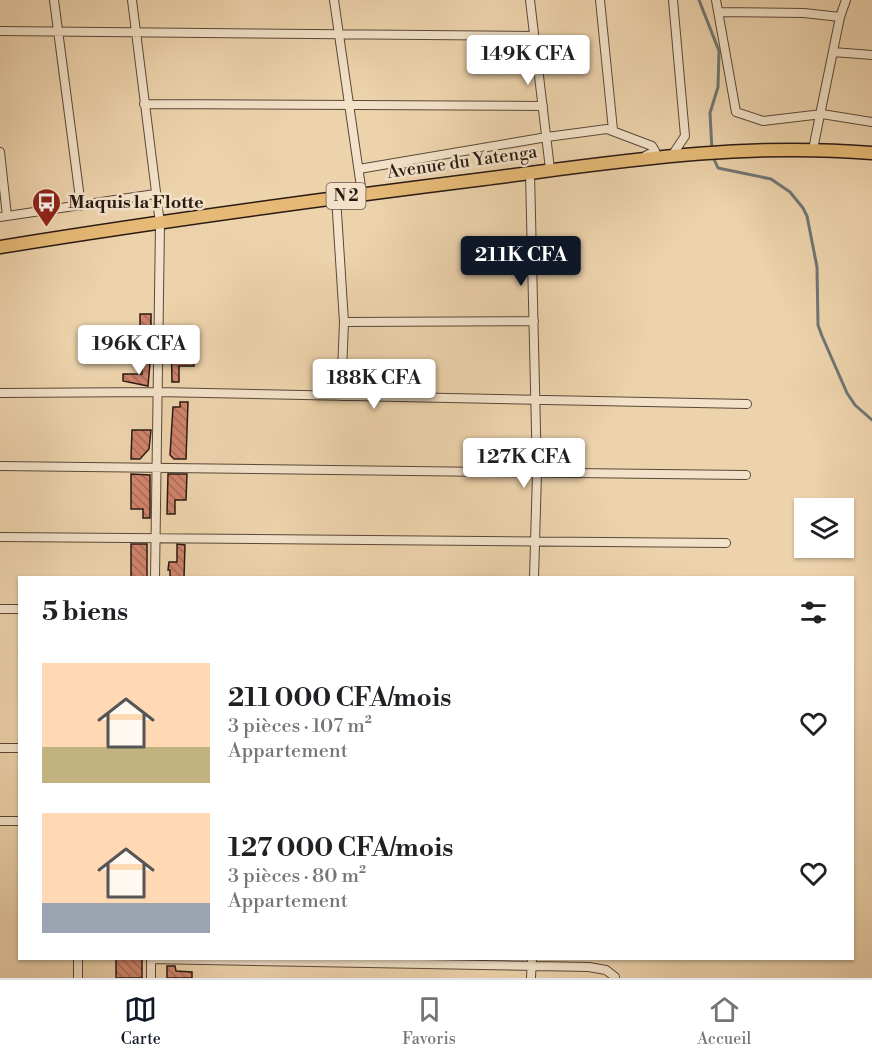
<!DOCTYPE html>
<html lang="fr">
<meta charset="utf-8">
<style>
body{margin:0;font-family:"Libre Bodoni",serif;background:#f6f6f6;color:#202124;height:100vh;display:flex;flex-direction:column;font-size:22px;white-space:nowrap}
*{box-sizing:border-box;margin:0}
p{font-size:20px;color:#757577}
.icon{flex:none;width:33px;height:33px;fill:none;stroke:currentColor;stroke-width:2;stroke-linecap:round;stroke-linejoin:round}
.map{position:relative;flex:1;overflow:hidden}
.details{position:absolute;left:18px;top:576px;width:836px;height:384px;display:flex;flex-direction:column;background:#fff;border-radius:0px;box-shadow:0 2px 4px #0004}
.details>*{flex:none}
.tools{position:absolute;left:794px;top:498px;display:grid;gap:12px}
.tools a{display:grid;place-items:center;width:60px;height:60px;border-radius:0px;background:#fff;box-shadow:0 2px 4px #0004;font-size:30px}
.price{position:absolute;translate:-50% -51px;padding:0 14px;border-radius:6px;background:#fff;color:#222;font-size:20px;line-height:39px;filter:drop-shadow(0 2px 3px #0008)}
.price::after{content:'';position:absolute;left:50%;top:36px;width:18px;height:14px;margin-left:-9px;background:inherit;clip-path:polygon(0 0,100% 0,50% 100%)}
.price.active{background:#111827;color:#fff}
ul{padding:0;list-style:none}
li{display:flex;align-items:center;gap:18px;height:150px;padding:0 24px}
li span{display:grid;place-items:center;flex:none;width:168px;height:120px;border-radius:0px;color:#555}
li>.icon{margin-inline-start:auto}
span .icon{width:72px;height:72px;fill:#fffc;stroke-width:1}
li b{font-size:26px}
h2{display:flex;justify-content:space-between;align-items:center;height:72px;padding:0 24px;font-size:26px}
.menu{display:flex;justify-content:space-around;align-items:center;height:84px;border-top:2px solid #e0e0e0;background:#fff;font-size:16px;color:#757577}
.menu a{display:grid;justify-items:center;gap:3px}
.menu .active{color:#111827}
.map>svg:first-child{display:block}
</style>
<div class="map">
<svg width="872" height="978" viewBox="0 0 872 978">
<defs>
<pattern id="building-back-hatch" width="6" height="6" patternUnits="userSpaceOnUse" patternTransform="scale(1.5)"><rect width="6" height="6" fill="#d0846c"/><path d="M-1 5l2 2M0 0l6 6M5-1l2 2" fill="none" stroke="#a96b58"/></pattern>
</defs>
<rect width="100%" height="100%" fill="#edd3ac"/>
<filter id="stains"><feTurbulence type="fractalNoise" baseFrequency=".00333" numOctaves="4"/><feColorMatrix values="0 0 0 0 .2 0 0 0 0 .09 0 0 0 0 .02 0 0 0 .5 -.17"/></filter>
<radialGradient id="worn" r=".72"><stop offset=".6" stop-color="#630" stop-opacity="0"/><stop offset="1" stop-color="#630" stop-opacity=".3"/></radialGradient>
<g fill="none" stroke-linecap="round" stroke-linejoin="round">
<path stroke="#707675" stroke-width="3" d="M699,0L719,51L718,87L710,113L712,151
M713,157L718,168L771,179L790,192L803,208L807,216L817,267L818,325L822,336L847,393L855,405L872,420"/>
</g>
<path fill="url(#building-back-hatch)" stroke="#291a13" stroke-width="1.5" d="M140,314H151V342H140Z
M171,327H194V366H179V382H172Z
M142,362L150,363L148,386L123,381V374H142Z
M180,402H188L186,459H174L170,455L173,407H180Z
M132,430H151L149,449L140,459H131Z
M131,474L150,475V518H143V509H131Z
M168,474H187L186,500H175V514H167Z
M131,544H147V577H131Z
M177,544L185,545L184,578H170V570H168L169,562H177Z
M116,958H142V978H116Z
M167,966H175L176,971L192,972V978H167Z"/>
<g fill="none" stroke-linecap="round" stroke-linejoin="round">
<defs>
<path id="minor" d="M54,0L81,206
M132,0L160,224L155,578
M334,0L362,194
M530,0L550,169
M600,0L613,130
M673,0L685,136L673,154
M716,0L736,112L763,121L822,114L872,122
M719,12L804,13L840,17
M0,31L534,36
M833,52L872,55
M144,104L543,106
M813,149L840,17L846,0
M0,152L7,216
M359,169L547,137L607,129L652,146L655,151L645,156
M530,173L537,473L534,578
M336,197L344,322L341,396
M0,217L155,194
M344,322L534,321
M0,393L157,392L747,404
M0,466L746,475
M0,537L726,543
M0,609H20
M0,748H20
M0,821H20
M78,958V978
M151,959L589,967L606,970L615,977
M151,978V958
M531,978L532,958"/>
<path id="primary" d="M0,247C161,221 323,199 484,179C616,162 738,142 872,153"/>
</defs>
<use href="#minor" stroke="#5a4839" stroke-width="10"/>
<use href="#primary" stroke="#291a13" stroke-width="15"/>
<use href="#minor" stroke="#f3e2c9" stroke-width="8"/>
<use href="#primary" stroke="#e6ba76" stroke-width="12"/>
</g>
<defs>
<symbol id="bus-pin" viewBox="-11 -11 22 30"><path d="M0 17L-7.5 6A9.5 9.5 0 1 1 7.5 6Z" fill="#8f2418" stroke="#f3e2c9"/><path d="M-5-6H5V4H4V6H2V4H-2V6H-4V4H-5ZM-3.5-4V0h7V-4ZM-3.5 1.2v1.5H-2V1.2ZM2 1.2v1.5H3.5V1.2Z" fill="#fff"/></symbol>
</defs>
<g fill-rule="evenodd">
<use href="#bus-pin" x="30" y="186" width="33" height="45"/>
</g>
<g text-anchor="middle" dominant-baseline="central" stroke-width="5" stroke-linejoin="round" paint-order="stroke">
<rect fill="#f3e2c9" stroke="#66564a" stroke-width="1.5" x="326.5" y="183" width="39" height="26" rx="4.5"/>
<g font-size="16" font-weight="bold" fill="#291a13">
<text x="346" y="196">N 2</text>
</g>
<g font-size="18" fill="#291a13" stroke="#f3e2c9">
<text transform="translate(462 162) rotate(-8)">Avenue du Yatenga</text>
</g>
<g font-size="18" font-weight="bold" fill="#291a13" stroke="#f3e2c9" text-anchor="start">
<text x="68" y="202">Maquis la Flotte</text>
</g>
</g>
<rect width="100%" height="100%" filter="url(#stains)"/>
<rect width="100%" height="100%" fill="url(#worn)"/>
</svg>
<div class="tools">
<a><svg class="icon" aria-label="layers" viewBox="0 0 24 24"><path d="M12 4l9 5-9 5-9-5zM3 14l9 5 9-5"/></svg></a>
</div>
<b class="price" style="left:528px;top:86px">149K CFA</b>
<b class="price active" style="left:521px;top:287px">211K CFA</b>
<b class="price" style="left:139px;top:376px">196K CFA</b>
<b class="price" style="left:374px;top:410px">188K CFA</b>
<b class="price" style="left:524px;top:489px">127K CFA</b>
<section class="details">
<h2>5 biens<svg class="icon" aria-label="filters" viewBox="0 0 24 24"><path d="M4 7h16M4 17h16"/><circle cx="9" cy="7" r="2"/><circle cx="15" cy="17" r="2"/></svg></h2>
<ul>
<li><span style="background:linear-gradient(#ffd9b3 70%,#c2b280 0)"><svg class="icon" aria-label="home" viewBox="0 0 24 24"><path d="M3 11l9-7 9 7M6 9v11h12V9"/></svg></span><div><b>211 000 CFA/mois</b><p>3 pièces · 107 m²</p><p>Appartement</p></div><svg class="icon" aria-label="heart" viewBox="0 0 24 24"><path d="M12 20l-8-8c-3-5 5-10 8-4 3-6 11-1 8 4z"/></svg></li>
<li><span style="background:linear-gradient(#ffd9b3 75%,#9aa5b1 0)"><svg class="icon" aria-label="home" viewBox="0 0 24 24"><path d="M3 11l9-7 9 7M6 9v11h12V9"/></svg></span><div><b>127 000 CFA/mois</b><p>3 pièces · 80 m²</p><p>Appartement</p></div><svg class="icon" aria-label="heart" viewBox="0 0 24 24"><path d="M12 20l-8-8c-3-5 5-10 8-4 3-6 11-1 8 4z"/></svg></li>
</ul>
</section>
</div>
<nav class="menu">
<a class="active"><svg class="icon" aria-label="map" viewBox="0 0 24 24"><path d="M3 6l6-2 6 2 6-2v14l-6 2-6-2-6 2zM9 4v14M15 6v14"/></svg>Carte</a>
<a><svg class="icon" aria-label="saved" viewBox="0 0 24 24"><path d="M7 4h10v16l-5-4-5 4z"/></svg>Favoris</a>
<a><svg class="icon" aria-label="home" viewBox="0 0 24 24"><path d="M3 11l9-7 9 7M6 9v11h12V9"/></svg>Accueil</a>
</nav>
